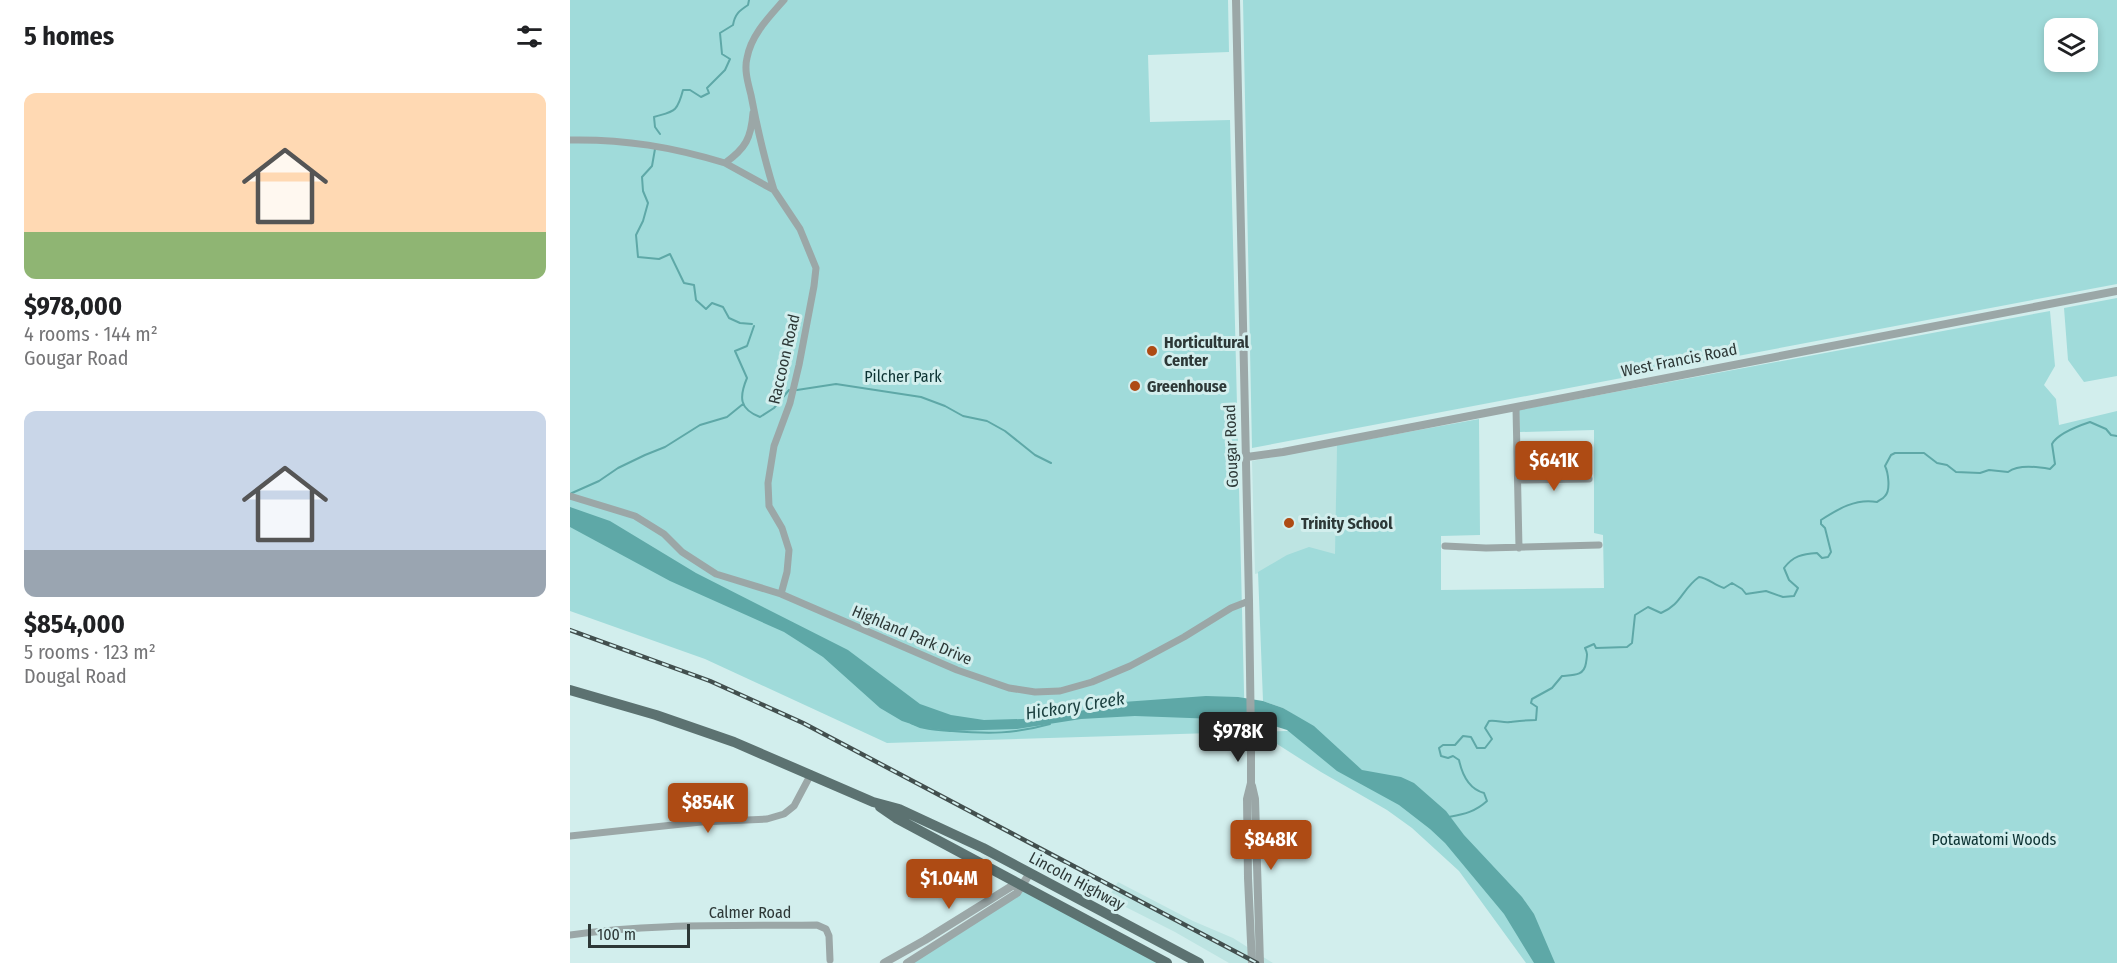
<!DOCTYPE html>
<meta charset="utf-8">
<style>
body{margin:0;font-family:"Fira Sans Condensed",sans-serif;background:#f6f6f6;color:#202124;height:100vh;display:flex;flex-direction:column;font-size:22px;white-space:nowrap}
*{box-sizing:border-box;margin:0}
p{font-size:20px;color:#757577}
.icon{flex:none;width:33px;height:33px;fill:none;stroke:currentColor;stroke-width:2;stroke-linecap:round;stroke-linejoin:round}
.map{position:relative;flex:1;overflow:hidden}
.drawer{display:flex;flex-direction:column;background:#fff;width:570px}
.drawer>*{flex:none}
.fabs{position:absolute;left:1474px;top:18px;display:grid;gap:12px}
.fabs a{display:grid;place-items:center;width:54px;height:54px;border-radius:12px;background:#fff;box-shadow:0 3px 9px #0003;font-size:30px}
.scale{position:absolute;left:18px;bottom:15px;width:102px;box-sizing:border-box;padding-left:6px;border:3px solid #2d3837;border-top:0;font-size:16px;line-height:21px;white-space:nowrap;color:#2d3837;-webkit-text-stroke:4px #d2eeed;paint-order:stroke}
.price{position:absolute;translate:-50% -51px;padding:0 14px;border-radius:6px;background:#ae4b14;color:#fff;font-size:20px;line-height:39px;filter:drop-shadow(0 2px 3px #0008)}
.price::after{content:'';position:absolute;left:50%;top:36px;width:18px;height:14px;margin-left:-9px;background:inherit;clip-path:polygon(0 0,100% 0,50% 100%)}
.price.active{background:#222;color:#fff}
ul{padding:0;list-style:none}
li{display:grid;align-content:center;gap:12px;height:318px;padding:0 24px}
li span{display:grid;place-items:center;height:186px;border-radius:12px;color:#555}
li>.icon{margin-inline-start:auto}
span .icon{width:108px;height:108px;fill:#fffc;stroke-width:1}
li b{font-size:26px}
h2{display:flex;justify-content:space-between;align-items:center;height:72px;padding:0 24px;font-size:26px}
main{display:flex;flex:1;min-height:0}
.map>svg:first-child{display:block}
</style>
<main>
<section class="drawer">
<h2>5 homes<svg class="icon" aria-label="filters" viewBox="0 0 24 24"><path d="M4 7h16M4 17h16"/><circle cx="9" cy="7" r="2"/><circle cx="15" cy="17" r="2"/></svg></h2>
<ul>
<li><span style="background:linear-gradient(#ffd9b3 75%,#8fb573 0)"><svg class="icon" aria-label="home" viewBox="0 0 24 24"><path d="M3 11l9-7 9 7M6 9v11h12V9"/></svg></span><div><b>$978,000</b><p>4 rooms · 144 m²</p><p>Gougar Road</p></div></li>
<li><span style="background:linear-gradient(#c9d6e8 75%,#9aa5b1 0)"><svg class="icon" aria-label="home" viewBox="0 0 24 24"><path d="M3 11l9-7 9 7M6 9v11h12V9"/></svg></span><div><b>$854,000</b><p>5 rooms · 123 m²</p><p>Dougal Road</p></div></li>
</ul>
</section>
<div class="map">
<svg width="1547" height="963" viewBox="0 0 1547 963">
<rect width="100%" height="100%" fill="#d2eeed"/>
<path fill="#bde4e2" d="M767,445L766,554L685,574L682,461Z
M548,882L623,921L663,938L703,963H659L605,932L538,898Z"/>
<path fill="#a0dbda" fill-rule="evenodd" d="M0,0H658L659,52L578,55L580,122L660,120L675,732L317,743L135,659L0,611Z
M673,0H1547V284L682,448ZM1485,28H1518V62H1485Z
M1547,298V376L1514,382L1498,360L1494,308Z
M1480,311L1485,366L1474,385L1486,399L1489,425L1547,411V963H956L889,871L842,828L817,810L751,772L688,732L748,730L713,708L693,701L688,572L717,555L739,547L765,554L767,445L909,419L910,535L871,536V590L1034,588L1033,535L1024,533V430L950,432L949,410Z
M452,890L591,963H342Z"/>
<path fill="#5ea8a7" d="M0,507L40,521L126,573L278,650L350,704L381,715L414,720L452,719L500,713L553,702L636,696L668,697L693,701L713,708L744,726L792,770L831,777L844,783L876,811L894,835L952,897L964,914L985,963H964L934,914L875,843L860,829L829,805L767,771L717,730L689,721L674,720L565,716L511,719L447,729L380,731L353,728L332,721L310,708L253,657L214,632L100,581L0,527Z"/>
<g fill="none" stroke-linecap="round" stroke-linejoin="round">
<path stroke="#5ea8a7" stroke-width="2" d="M90,134L85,127L84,117C104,111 107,113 113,90H120L131,97L139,93L137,88L155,70L160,59L152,54L150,33L163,25C165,14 169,11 178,5L179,0
M85,149L82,166L72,177L73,191L78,203L73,221L66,235L68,257L89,259L100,254L114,283L124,285L126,300L136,309L142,303L153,307L159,318L170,323L182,324
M184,326L177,346L165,351L177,378C169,397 169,409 190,417L204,408L219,390
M227,390L266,384L351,397L375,406L393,416L417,421L435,431L465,455L481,463
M2,493L29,481L48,468L75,455L95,447L130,425L157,417L173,404
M341,723C354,730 367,730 382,731C419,734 444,734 480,724
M879,817C894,814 905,812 917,801L914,793C899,789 892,774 889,760L883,756L878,758L871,756L869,748L873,745H885L893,736L901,737L907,748H915L922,739L915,728L919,721C927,720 933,723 940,722C949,721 957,720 966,720L967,707L961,703L962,699L982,688L992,676C1004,675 1014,676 1016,663C1017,656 1018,654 1015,648L1024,644L1026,648L1057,647L1062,643L1065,615L1078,607L1091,613C1111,605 1112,589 1129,577C1138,578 1144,585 1154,588L1162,583L1172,589L1176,594L1196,591L1213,597L1224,596L1228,588L1219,580L1214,568C1223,556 1232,554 1247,553L1252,558L1258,557L1261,552L1255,528L1251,524V520C1268,509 1286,498 1307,502C1309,500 1313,499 1315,496C1321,490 1318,472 1315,466L1321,455L1325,453H1354L1367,463L1377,465L1386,472L1410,473L1419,470L1438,472C1449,464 1468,467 1480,469L1485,464L1482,444C1488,433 1508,426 1520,422L1536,429L1541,435L1547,436"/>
<path stroke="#9ba7a7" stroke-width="7" d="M0,140C55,139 102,147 155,163C176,148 181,138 183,113
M155,163L204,190L230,229L246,268L244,286L229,365L220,403L204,446L198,483L199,506L212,528L219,550L217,572L211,594
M204,190C194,158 187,127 181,95C178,83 174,70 177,58C181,35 199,17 214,0
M946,408L949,548
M949,480L1019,479
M0,496L65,516L94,534L112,552L146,574L211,594L387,670L439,688L465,692L490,691L522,682L560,666L614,637L661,608L679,601
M875,546L916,548L1029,545
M0,836L131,822L197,819L214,814L224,806L241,774
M0,935C82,923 165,926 247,925L256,929L259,936L260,960"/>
<path stroke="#9ba7a7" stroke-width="8" d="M666,0L679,601L681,742V783L677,799L678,878L682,963
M677,457L713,452L1547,291
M682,786L685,799L690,963
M314,963L355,940L442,886L451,885
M337,963L447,893L460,873"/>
<path stroke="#5c7271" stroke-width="10" d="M0,690L86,715L164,742L303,802L329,809L413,848L629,963
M310,807L326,818L597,963"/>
<defs>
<path id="rail" d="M0,630L140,681L233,723L687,963"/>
</defs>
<use href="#rail" stroke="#424f4e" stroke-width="4.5"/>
<use href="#rail" stroke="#d2eeed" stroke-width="2" stroke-dasharray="7" stroke-linecap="butt"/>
</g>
<g fill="#ae4b14" stroke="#d2eeed" stroke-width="2">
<circle cx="582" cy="351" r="6"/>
<circle cx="565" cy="386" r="6"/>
<circle cx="719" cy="523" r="6"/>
</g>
<g text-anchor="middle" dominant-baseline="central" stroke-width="6" stroke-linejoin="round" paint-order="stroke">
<g font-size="16" font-weight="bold" fill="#2d3837" stroke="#d2eeed" text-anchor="start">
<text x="594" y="342">Horticultural<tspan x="594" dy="18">Center</tspan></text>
<text x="577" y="386">Greenhouse</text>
<text x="731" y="523">Trinity School</text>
</g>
<g font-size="16" fill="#2d3837" stroke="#d2eeed">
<text transform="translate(214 359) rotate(-77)">Raccoon Road</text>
<text transform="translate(1109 360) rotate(-11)">West Francis Road</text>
<text transform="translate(661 446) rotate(-92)">Gougar Road</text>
<text transform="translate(342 635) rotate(23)">Highland Park Drive</text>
<text transform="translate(507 881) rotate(28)">Lincoln Highway</text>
<text x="180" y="912">Calmer Road</text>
</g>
<g font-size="16" fill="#0c3232" stroke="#d2eeed">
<text x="333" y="376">Pilcher Park</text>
<text x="1424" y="839">Potawatomi Woods</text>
</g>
<g font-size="18" font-style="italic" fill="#1d4141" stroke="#d2eeed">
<text transform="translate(505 706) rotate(-9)">Hickory Creek</text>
</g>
</g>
</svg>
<div class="fabs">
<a><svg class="icon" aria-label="layers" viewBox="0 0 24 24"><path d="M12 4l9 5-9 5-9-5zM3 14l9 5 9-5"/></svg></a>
</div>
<div class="scale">100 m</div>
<b class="price" style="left:984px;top:492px">$641K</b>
<b class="price active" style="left:668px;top:763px">$978K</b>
<b class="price" style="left:138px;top:834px">$854K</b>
<b class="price" style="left:701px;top:871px">$848K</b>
<b class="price" style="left:379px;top:910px">$1.04M</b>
</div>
</main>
